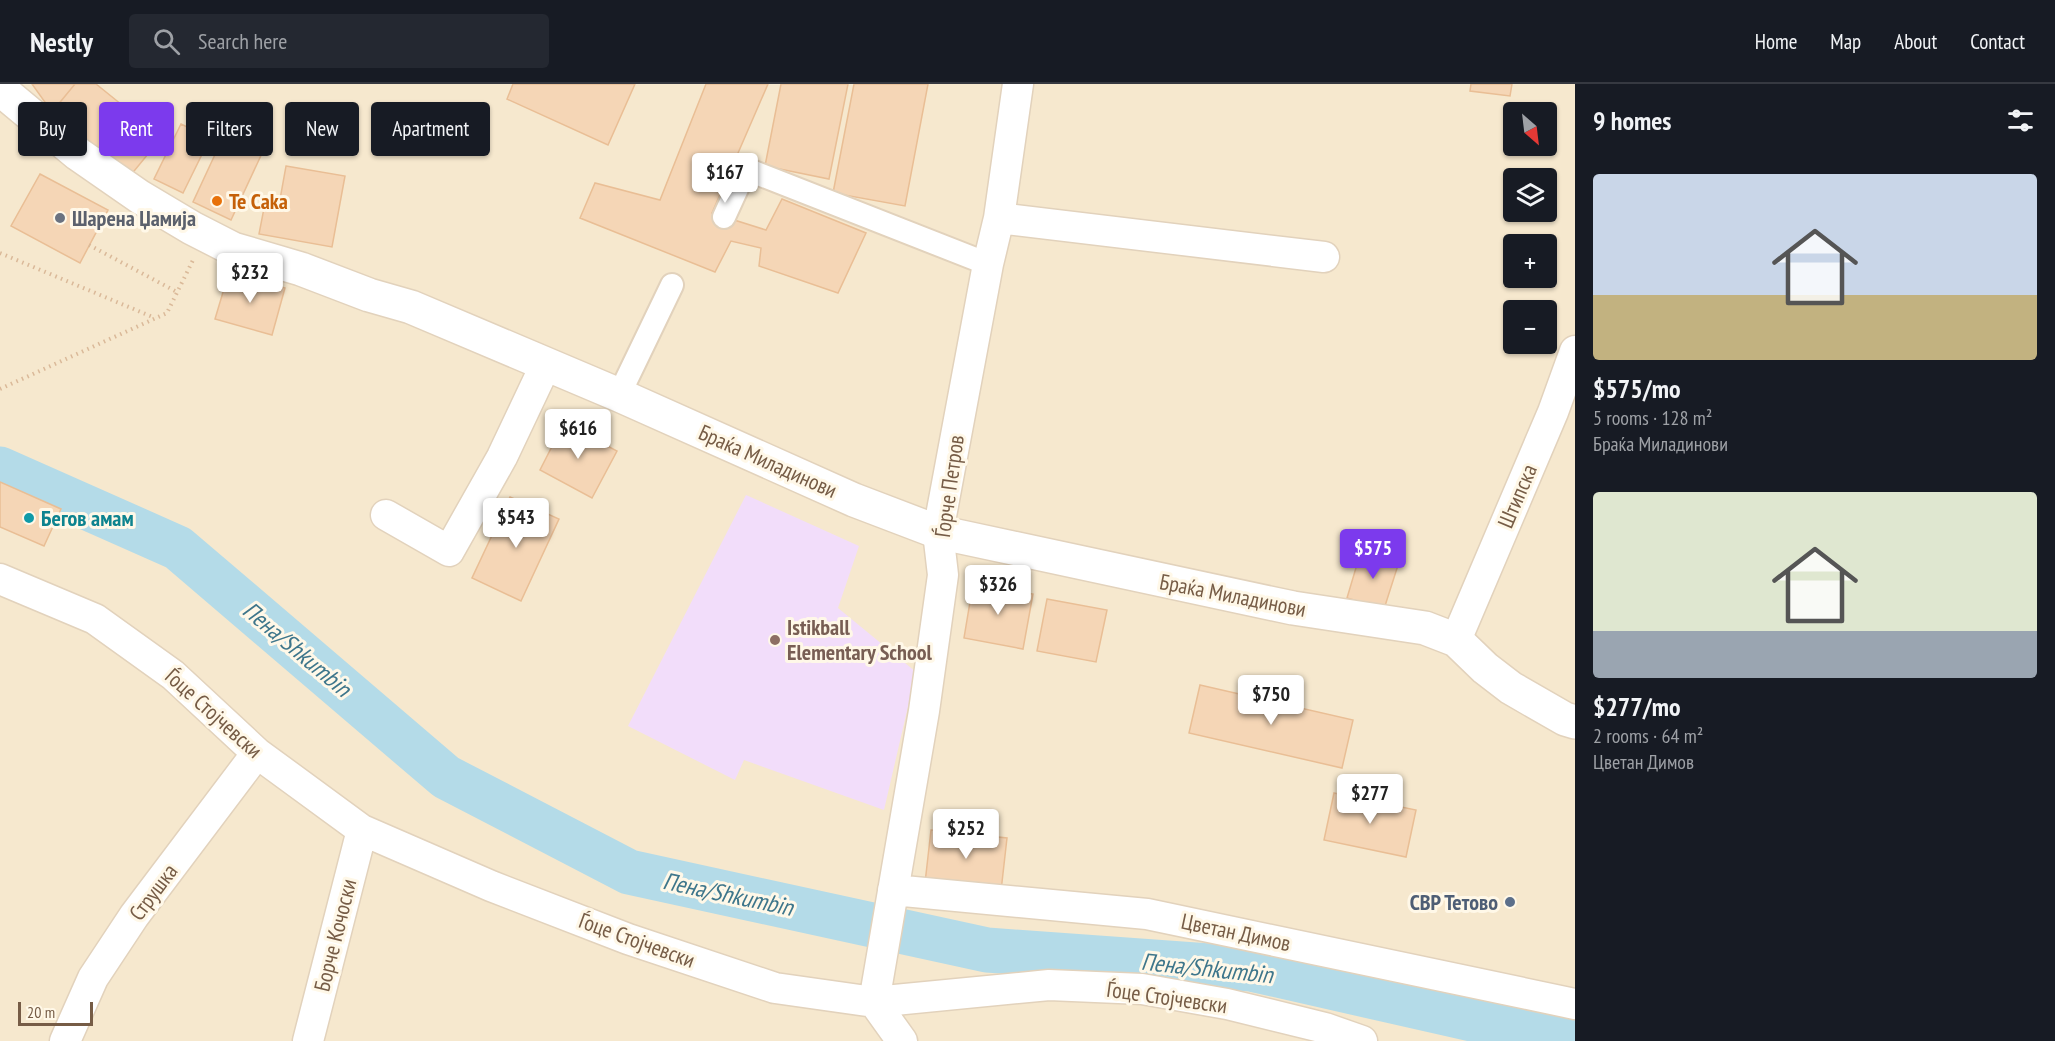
<!DOCTYPE html>
<meta charset="utf-8">
<style>
body{margin:0;font-family:"PT Sans Narrow",sans-serif;background:#242831;color:#f1f3f6;height:100vh;display:flex;flex-direction:column;font-size:22px;white-space:nowrap}
*{box-sizing:border-box;margin:0}
p{font-size:20px;color:#9ea1a6}
.icon{flex:none;width:33px;height:33px;fill:none;stroke:currentColor;stroke-width:2;stroke-linecap:round;stroke-linejoin:round}
.map{position:relative;flex:1;overflow:hidden}
.drawer{display:flex;flex-direction:column;background:#171b24;width:480px}
.drawer>*{flex:none}
.top-card{position:absolute;left:18px;top:18px;width:570px;height:54px;display:flex;gap:12px}
.needle{width:39px;rotate:152deg}
.tools{position:absolute;left:1503px;top:18px;display:grid;gap:12px}
.tools a{display:grid;place-items:center;width:54px;height:54px;border-radius:6px;background:#171b24;box-shadow:0 2px 4px #0004;font-size:30px}
.scale{position:absolute;left:18px;bottom:15px;width:75px;box-sizing:border-box;padding-left:6px;border:3px solid #765c46;border-top:0;font-size:16px;line-height:21px;white-space:nowrap;color:#765c46;-webkit-text-stroke:4px #fff8e8;paint-order:stroke}
.price{position:absolute;translate:-50% -51px;padding:0 14px;border-radius:6px;background:#fff;color:#222;font-size:20px;line-height:39px;filter:drop-shadow(0 2px 3px #0008)}
.price::after{content:'';position:absolute;left:50%;top:36px;width:18px;height:14px;margin-left:-9px;background:inherit;clip-path:polygon(0 0,100% 0,50% 100%)}
.price.active{background:#7c3aed;color:#fff}
ul{padding:0;list-style:none}
li{display:grid;align-content:center;gap:12px;height:318px;padding:0 18px}
li span{display:grid;place-items:center;height:186px;border-radius:6px;color:#555}
li>.icon{margin-inline-start:auto}
span .icon{width:108px;height:108px;fill:#fffc;stroke-width:1}
li b{font-size:26px}
h2{display:flex;justify-content:space-between;align-items:center;height:72px;padding:0 18px;font-size:26px}
.chip{padding:0 21px;border-radius:6px;background:#171b24;box-shadow:0 2px 4px #0004;font-size:21px;line-height:54px}
.chip.active{background:#7c3aed;color:#fff}
header{display:flex;align-items:center;gap:36px;box-sizing:border-box;height:84px;padding:0 30px;background:#171b24;border-bottom:2px solid #363941}
header strong{font-size:28px}
nav{display:flex;gap:33px;margin-inline-start:auto;font-size:21px}
.search{width:420px;height:54px;background:#242831;display:flex;align-items:center;gap:15px;box-sizing:border-box;padding:0 21px;border-radius:6px;color:#9ea1a6;font-size:22px}
main{display:flex;flex:1;min-height:0}
.map>svg:first-child{display:block}
</style>
<header>
<strong>Nestly</strong>
<div class="search"><svg class="icon" aria-label="search" viewBox="0 0 24 24"><circle cx="10" cy="10" r="6"/><path d="M15 15l6 6"/></svg>Search here</div>
<nav><a>Home</a><a>Map</a><a>About</a><a>Contact</a></nav>
</header>
<main>
<div class="map">
<svg width="1575" height="957" viewBox="0 0 1575 957">
<rect width="100%" height="100%" fill="#fef5e0"/>
<path fill="#f6e8ce" fill-rule="evenodd" d="M0,0H1575V957H0ZM1514,28H1546V62H1514ZM1514,94H1546V128H1514ZM1514,160H1546V194H1514ZM1514,226H1546V260H1514Z"/>
<path fill="#f2ddfa" d="M746,411L859,462L838,524L916,588L884,726L744,676L735,696L628,642Z"/>
<g fill="none" stroke-linecap="round" stroke-linejoin="round">
<path stroke="#b4dbe8" stroke-width="45" d="M0,385L178,464L446,693L629,788L987,866L1251,885L1569,957"/>
</g>
<path fill="#f5d6b6" stroke="#e9be95" stroke-width="1.5" d="M32,0H75L52,28Z
M75,0H96L132,29L100,67L52,28Z
M513,0H635L608,61L507,15Z
M706,0H768L712,129L766,146L782,115L866,149L838,209L759,182L761,164L731,157L715,188L580,134L595,99L660,116Z
M781,0H848L829,95L765,82Z
M854,0H928L905,122L833,109Z
M1471,0H1512L1510,12L1470,7Z
M132,29L162,53L130,92L100,67Z
M232,34L270,52L231,136L193,118Z
M181,40L210,54L183,109L154,95Z
M286,82L345,92L332,163L259,150L265,119L279,121Z
M40,90L108,126L80,179L11,142Z
M229,188L285,204L272,251L215,235Z
M564,339L617,367L592,414L540,386Z
M0,398L61,425L44,462L0,443Z
M510,413L559,435L521,517L472,494Z
M1361,467L1399,478L1384,525L1347,514Z
M973,500L1033,510L1023,565L964,554Z
M1047,515L1107,526L1096,578L1037,567Z
M1200,601L1353,636L1342,684L1189,649Z
M1334,709L1416,726L1406,773L1324,756Z
M931,746L1007,754L1001,807L925,799Z"/>
<g fill="none" stroke-linecap="round" stroke-linejoin="round">
<defs>
<path id="pedestrian" d="M724,133L746,85L988,180
M619,311L672,201"/>
<path id="minor" d="M999,134L1324,173
M386,431L449,467L502,373L546,280
M0,495L95,535L173,591L257,669L362,746L491,802L628,855L775,904L874,918L1049,901L1142,905L1227,920L1325,944L1362,957
M1456,556L1553,328L1575,267
M893,806L1147,830L1575,920
M874,918L924,627L943,491L938,448L988,180L999,134L1018,0
M874,918L902,957
M65,957L93,894L134,832L257,669
M308,957L362,746"/>
<path id="tertiary" d="M0,5L78,70L140,113L192,144L233,165L301,185L369,211L411,223L619,311L854,416L938,448L1293,524L1425,544L1456,556L1485,584L1511,604L1565,635L1575,638"/>
</defs>
<use href="#pedestrian" stroke="#e2d2bc" stroke-width="26"/>
<use href="#minor" stroke="#e2d2bc" stroke-width="33"/>
<use href="#tertiary" stroke="#e2d2bc" stroke-width="36"/>
<path stroke="#dab999" stroke-width="4" stroke-dasharray="1.5 4.5" stroke-linecap="butt" d="M89,161L177,208
M0,169L155,234
M0,305L167,229L193,176"/>
<use href="#pedestrian" stroke="#fff" stroke-width="22"/>
<use href="#minor" stroke="#fff" stroke-width="30"/>
<use href="#tertiary" stroke="#fff" stroke-width="33"/>
</g>
<circle fill="#e8710a" stroke="#fff8e8" stroke-width="2" cx="217" cy="117" r="6"/>
<circle fill="#6b7280" stroke="#fff8e8" stroke-width="2" cx="60" cy="134" r="6"/>
<circle fill="#0f9aa8" stroke="#fff8e8" stroke-width="2" cx="29" cy="434" r="6"/>
<circle fill="#8d6e63" stroke="#fff8e8" stroke-width="2" cx="775" cy="556" r="6"/>
<circle fill="#5c6f8a" stroke="#fff8e8" stroke-width="2" cx="1510" cy="818" r="6"/>
<g text-anchor="middle" dominant-baseline="central" stroke-width="6" stroke-linejoin="round" paint-order="stroke">
<g font-size="22" font-weight="bold" fill="#c56008" stroke="#fff8e8" text-anchor="start">
<text x="229" y="117">Te Caka</text>
</g>
<g font-size="22" font-weight="bold" fill="#5b616d" stroke="#fff8e8" text-anchor="start">
<text x="72" y="134">Шарена Џамија</text>
</g>
<g font-size="22" fill="#765c46" stroke="#fff8e8">
<text transform="translate(768 377) rotate(24)">Браќа Миладинови</text>
<text transform="translate(949 402) rotate(-82)">Ѓорче Петров</text>
<text transform="translate(1517 412) rotate(-67)">Штипска</text>
<text transform="translate(1233 511) rotate(11)">Браќа Миладинови</text>
<text transform="translate(214 629) rotate(42)">Ѓоце Стојчевски</text>
<text transform="translate(153 808) rotate(-53)">Струшка</text>
<text transform="translate(1236 848) rotate(12)">Цветан Димов</text>
<text transform="translate(335 851) rotate(-76)">Борче Кочоски</text>
<text transform="translate(637 856) rotate(20)">Ѓоце Стојчевски</text>
<text transform="translate(1167 913) rotate(8)">Ѓоце Стојчевски</text>
</g>
<g font-size="22" font-weight="bold" fill="#0d838f" stroke="#fff8e8" text-anchor="start">
<text x="41" y="434">Бегов амам</text>
</g>
<g font-size="22" font-weight="bold" fill="#785e54" stroke="#fff8e8" text-anchor="start">
<text x="787" y="543">Istikball<tspan x="787" dy="25">Elementary School</tspan></text>
</g>
<g font-size="22" font-weight="bold" fill="#4e5e75" stroke="#fff8e8" text-anchor="end">
<text x="1498" y="818">СВР Тетово</text>
</g>
<g font-size="24" font-style="italic" fill="#3e768b" stroke="#fff8e8">
<text transform="translate(297 565) rotate(40)">Пена/Shkumbin</text>
<text transform="translate(728 810) rotate(12)">Пена/Shkumbin</text>
<text transform="translate(1207 884) rotate(6)">Пена/Shkumbin</text>
</g>
</g>
</svg>
<div class="tools">
<a><svg class="needle" viewBox="-14 -14 28 28"><path d="M0-13l5 13h-10z" fill="#e53935"/><path d="M0 13l5-13h-10z" fill="#9ea1a6"/></svg></a>
<a><svg class="icon" aria-label="layers" viewBox="0 0 24 24"><path d="M12 4l9 5-9 5-9-5zM3 14l9 5 9-5"/></svg></a>
<a>+</a>
<a>−</a>
</div>
<div class="scale">20 m</div>
<b class="price" style="left:725px;top:120px">$167</b>
<b class="price" style="left:250px;top:220px">$232</b>
<b class="price" style="left:578px;top:376px">$616</b>
<b class="price" style="left:516px;top:465px">$543</b>
<b class="price active" style="left:1373px;top:496px">$575</b>
<b class="price" style="left:998px;top:532px">$326</b>
<b class="price" style="left:1271px;top:642px">$750</b>
<b class="price" style="left:1370px;top:741px">$277</b>
<b class="price" style="left:966px;top:776px">$252</b>
<div class="top-card">
<a class="chip">Buy</a>
<a class="chip active">Rent</a>
<a class="chip">Filters</a>
<a class="chip">New</a>
<a class="chip">Apartment</a>
</div>
</div>
<section class="drawer">
<h2>9 homes<svg class="icon" aria-label="filters" viewBox="0 0 24 24"><path d="M4 7h16M4 17h16"/><circle cx="9" cy="7" r="2"/><circle cx="15" cy="17" r="2"/></svg></h2>
<ul>
<li><span style="background:linear-gradient(#c9d6e8 65%,#c2b280 0)"><svg class="icon" aria-label="home" viewBox="0 0 24 24"><path d="M3 11l9-7 9 7M6 9v11h12V9"/></svg></span><div><b>$575/mo</b><p>5 rooms · 128 m²</p><p>Браќа Миладинови</p></div></li>
<li><span style="background:linear-gradient(#dfe7d0 75%,#9aa5b1 0)"><svg class="icon" aria-label="home" viewBox="0 0 24 24"><path d="M3 11l9-7 9 7M6 9v11h12V9"/></svg></span><div><b>$277/mo</b><p>2 rooms · 64 m²</p><p>Цветан Димов</p></div></li>
</ul>
</section>
</main>
